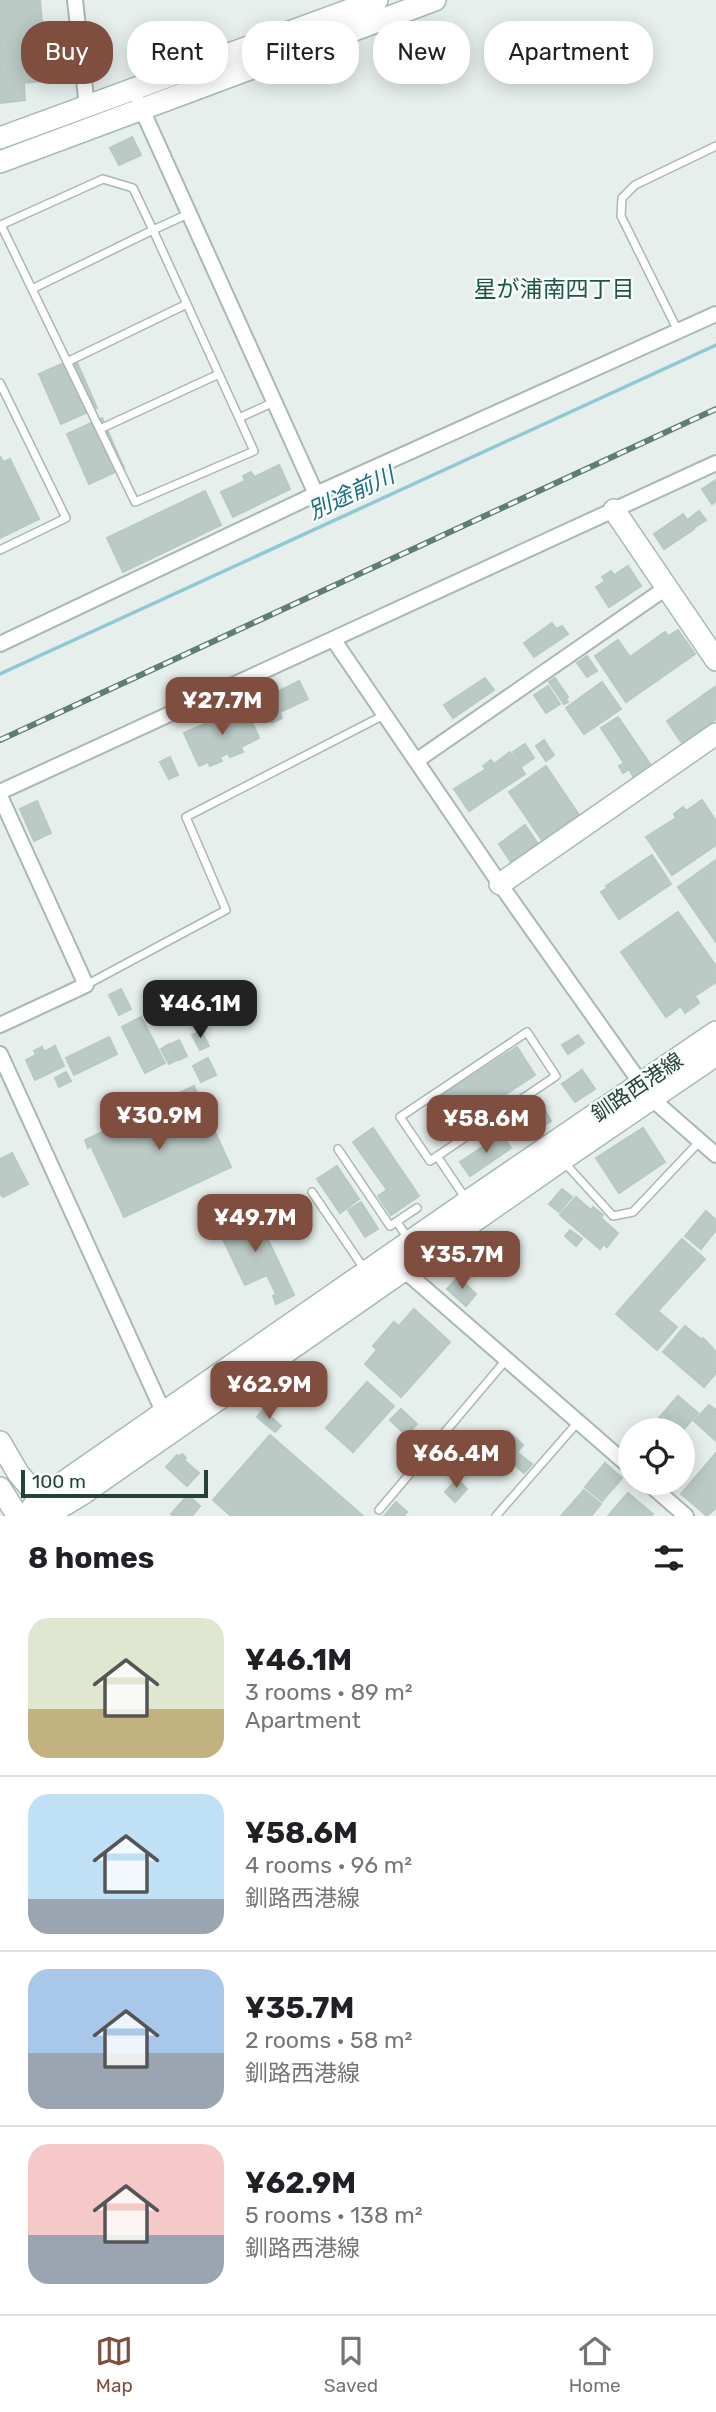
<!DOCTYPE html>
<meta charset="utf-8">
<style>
body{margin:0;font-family:Rubik,"Noto Sans JP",sans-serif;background:#f2f2f2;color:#202124;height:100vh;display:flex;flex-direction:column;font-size:26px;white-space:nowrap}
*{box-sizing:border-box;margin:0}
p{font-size:23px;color:#757577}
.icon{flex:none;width:38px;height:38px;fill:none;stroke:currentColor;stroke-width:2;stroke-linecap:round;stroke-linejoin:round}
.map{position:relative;height:1516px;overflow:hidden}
.panel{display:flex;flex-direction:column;background:#fff;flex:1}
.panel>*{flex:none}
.hud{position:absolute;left:21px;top:21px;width:676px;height:63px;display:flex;gap:14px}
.fabs{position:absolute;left:618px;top:1418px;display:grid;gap:14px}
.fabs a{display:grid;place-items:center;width:77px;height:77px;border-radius:50%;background:#fff;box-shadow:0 4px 18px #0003;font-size:35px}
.scale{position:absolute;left:21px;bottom:18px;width:187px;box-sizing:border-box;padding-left:7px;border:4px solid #24423a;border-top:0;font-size:19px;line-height:24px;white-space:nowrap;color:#24423a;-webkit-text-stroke:5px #f7fbf9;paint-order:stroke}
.price{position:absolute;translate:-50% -60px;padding:0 16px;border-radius:14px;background:#7f4e3f;color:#fff;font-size:23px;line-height:46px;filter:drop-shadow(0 2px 4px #0008)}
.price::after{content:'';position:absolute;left:50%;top:42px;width:21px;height:16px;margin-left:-10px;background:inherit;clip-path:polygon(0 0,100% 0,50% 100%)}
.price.on{background:#222;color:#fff}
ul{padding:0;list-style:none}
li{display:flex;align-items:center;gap:21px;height:175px;padding:0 28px}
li+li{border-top:2px solid #e0e0e0}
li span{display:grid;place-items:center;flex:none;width:196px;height:140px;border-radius:21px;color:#555}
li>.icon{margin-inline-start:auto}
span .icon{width:84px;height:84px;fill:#fffc;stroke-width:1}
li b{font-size:30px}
h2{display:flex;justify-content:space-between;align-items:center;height:84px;padding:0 28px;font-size:30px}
.pill{padding:0 24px;border-radius:28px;background:#fff;box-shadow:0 4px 18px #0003;font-size:24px;line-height:63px}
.pill.on{background:#7f4e3f;color:#fff}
.tab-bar{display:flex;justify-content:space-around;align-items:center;height:98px;border-top:2px solid #e0e0e0;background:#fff;font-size:19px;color:#757577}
.tab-bar a{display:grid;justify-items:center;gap:4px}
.tab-bar .on{color:#7f4e3f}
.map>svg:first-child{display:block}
</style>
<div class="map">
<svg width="716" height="1516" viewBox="0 0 716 1516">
<rect width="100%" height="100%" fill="#e6efeb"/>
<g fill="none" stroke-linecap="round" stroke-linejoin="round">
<path stroke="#8ec9d4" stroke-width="3.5" d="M0,674L716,345"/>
</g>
<path fill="#bbcac4" stroke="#b8c9c2" stroke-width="2" d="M0,0H40L45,56L57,55L59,79L24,83L25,100L0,103Z
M132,137L141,155L119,165L110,148Z
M75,358L97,408L61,424L39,374Z
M102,418L124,468L89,484L67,434Z
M0,456L3,462L10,459L39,519L0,538Z
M279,465L290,489L233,517L221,492L245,481L243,476L251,472L254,477Z
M716,480V501L712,504L702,489Z
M205,491L221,525L123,572L107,538Z
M699,511L706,520L695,527L689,519Z
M683,514L694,529L664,549L654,534Z
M628,566L641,586L609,607L596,587L605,581L602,577L611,571L614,575Z
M552,623L556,629L562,626L568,634L534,657L524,643Z
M678,630L695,654L626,702L595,656L618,640L630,657L665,632L668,636Z
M587,656L597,671L587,677L577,663Z
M485,678L494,690L453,718L444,705Z
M555,678L568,697L566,699L568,702L564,704L549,682Z
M299,681L308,699L280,712L282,718L272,723L269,718L262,721L253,704Z
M602,682L621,709L584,734L566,708Z
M548,686L560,704L546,713L534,695Z
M715,687L716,719L682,743L667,721Z
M245,706L259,738L241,747L243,752L230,757L228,753L220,757L222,761L210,766L208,762L199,766L184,733Z
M618,717L650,764L633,776L629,769L623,773L619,766L624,763L601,728Z
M544,740L554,755L546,761L536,746Z
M525,744L534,758L522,766L513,752Z
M510,752L525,774L469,811L454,789L486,769L483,766L491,760L494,764Z
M170,757L178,775L169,779L160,762Z
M546,766L579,815L542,840L509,792Z
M702,800L716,821V845L672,875L646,837L676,818L674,814L683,807L686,811Z
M37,801L51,833L34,841L20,809Z
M525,825L538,844L511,862L499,844Z
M652,855L671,884L619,919L601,892L607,888L606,886Z
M716,860V942L678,887Z
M678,912L716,966V982L695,996L699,1003L685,1013L681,1006L666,1017L621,952Z
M121,989L131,1009L119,1015L109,995Z
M141,1017L165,1063L145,1073L122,1027Z
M201,1031L209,1046L200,1050L192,1035Z
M578,1035L584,1043L568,1054L562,1045Z
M109,1037L117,1054L74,1075L66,1058Z
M179,1040L187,1056L179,1060L171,1044Z
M169,1044L177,1060L169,1064L161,1049Z
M55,1046L64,1066L35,1080L26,1060L36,1055L34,1051L42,1047L44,1052Z
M517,1047L535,1075L498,1099L501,1103L464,1127L462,1124L455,1128L446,1113L452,1109L443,1095Z
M208,1058L216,1075L201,1082L193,1066Z
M582,1070L595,1089L575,1102L562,1084Z
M66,1072L71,1081L59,1087L55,1078Z
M194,1086L231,1167L124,1217L91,1146L88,1148L85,1140L109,1129L108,1126Z
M543,1107L551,1121L532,1133L529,1128L519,1135L513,1126Z
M373,1128L419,1196L391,1215L378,1196L387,1190L353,1142Z
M643,1128L665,1162L619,1193L596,1158Z
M502,1134L511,1148L470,1176L460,1162Z
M12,1153L28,1184L3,1197L0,1193V1159Z
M337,1166L359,1199L340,1213L317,1179Z
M562,1189L572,1197L559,1212L549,1204Z
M576,1197L591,1210L593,1207L603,1215L601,1218L618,1233L607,1247L604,1244L600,1249L560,1215Z
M361,1202L378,1229L365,1237L348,1210Z
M253,1208L294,1295L276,1304L273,1296L276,1294L267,1275L245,1285L218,1229L241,1218L239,1214Z
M706,1211L716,1220V1230L701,1249L685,1236Z
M570,1230L582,1239L576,1246L565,1236Z
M682,1239L705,1259L658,1311L677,1327L657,1350L616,1314Z
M458,1277L476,1294L466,1306L447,1289Z
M414,1309L450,1342L401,1397L365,1364L377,1350L373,1346L394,1322L399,1326Z
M685,1326L702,1340L703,1338L716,1352V1373L704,1387L663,1352Z
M367,1382L394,1406L353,1452L326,1428Z
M678,1396L698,1413L682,1431L659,1430L653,1425Z
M709,1405L716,1410L715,1440L694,1421Z
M401,1409L417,1424L406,1435L390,1420Z
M263,1410L281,1426L275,1432L257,1417Z
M508,1431L523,1445L517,1452L532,1464L524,1473L499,1451L494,1457L489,1452Z
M270,1435L363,1516H231L213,1500Z
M716,1453V1508L707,1516L681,1494Z
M182,1454L186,1458L184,1460L199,1473L187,1486L166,1467L177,1455L179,1457Z
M605,1463L622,1478L602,1501L585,1487Z
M457,1479L467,1489L455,1502L445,1492Z
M584,1490L601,1504L591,1516H561Z
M628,1493L653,1514L651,1516H608Z
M188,1495L200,1506L192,1516H173L171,1514Z
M396,1502L407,1512L404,1516H384Z"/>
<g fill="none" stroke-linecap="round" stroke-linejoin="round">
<defs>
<path id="lane" d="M188,214L153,230L239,418L274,402
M32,289L153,230L133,188L103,179L1,225C45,317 90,409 135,502L254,451L239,418
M678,331L621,216L622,198L635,185L716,146
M67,362L187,304
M0,383L66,518L0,550
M100,429L219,374
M86,985L226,910L186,817L384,715
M527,1032L556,1076L430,1161L400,1117Z
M338,1149L390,1226L417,1208
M437,1156L466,1199
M563,1161L613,1216L633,1212L700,1141
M312,1192L365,1270
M397,1222L409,1240
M379,1510L506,1360
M496,1516L578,1422"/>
<path id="street" d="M75,0L87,107
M139,103L316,494
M333,639L500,884L652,1099L716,1155
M0,644L316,494L716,314
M416,761L666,588
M0,792L716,463
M0,796L86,985L0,1025
M0,1054L167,1420
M398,1265L630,1467
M647,1482L686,1516"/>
<path id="secondary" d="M0,138L377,0
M0,162L435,0
M614,510L716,660
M500,884L716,734
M0,1442L18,1473L47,1508
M0,1488L18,1516
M26,1516L39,1499L468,1201L716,1032
M41,1516L51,1513L84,1493L562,1160L716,1055"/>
</defs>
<use href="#lane" stroke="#a8b8b2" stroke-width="10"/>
<use href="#street" stroke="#a8b8b2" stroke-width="18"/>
<use href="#secondary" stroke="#a4bbb3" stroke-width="24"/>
<use href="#lane" stroke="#fff" stroke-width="7"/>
<use href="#street" stroke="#fff" stroke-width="14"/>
<use href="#secondary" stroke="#fff" stroke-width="21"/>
<defs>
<path id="rail" d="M0,740L716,409"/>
</defs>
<use href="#rail" stroke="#5f7d75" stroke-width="6"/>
<use href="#rail" stroke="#f7fbf9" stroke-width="3.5" stroke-dasharray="10" stroke-linecap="butt"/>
</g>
<g text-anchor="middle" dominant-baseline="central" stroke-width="5" stroke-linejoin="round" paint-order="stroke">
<g font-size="21" fill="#24423a" stroke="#f7fbf9">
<text transform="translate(637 1087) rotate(-34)">釧路西港線</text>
</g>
<g font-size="23" fill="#1f5548" stroke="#f7fbf9">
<text x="554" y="289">星が浦南四丁目</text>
</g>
<g font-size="23" font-style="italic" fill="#1c6f80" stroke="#f7fbf9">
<text transform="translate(351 493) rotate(-25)">別途前川</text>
</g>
</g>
</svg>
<div class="fabs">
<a><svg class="icon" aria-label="locate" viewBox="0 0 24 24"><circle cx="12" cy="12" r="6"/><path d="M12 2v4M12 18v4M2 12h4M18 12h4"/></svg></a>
</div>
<div class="scale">100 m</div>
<b class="price" style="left:222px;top:737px">¥27.7M</b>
<b class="price on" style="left:200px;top:1040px">¥46.1M</b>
<b class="price" style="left:159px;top:1152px">¥30.9M</b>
<b class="price" style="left:486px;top:1155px">¥58.6M</b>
<b class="price" style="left:255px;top:1254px">¥49.7M</b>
<b class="price" style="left:462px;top:1291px">¥35.7M</b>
<b class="price" style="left:269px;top:1421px">¥62.9M</b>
<b class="price" style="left:456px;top:1490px">¥66.4M</b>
<div class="hud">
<a class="pill on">Buy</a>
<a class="pill">Rent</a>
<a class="pill">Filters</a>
<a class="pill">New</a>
<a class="pill">Apartment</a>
</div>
</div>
<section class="panel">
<h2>8 homes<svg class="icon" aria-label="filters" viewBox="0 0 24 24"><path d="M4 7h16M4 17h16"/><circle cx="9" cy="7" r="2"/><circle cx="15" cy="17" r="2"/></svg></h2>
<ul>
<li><span style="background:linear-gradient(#dfe7d0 65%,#c2b280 0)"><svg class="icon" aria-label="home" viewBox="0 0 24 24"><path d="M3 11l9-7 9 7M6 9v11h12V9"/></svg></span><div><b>¥46.1M</b><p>3 rooms · 89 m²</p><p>Apartment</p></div></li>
<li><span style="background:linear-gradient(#bfe0f5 75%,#9aa5b1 0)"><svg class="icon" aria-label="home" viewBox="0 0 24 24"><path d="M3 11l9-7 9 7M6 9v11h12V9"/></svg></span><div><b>¥58.6M</b><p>4 rooms · 96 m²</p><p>釧路西港線</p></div></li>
<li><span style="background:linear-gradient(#a9c7e8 60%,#9aa5b1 0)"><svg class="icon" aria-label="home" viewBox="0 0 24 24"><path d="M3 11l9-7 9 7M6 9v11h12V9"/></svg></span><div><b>¥35.7M</b><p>2 rooms · 58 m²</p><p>釧路西港線</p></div></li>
<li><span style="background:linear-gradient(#f6c9c9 65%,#9aa5b1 0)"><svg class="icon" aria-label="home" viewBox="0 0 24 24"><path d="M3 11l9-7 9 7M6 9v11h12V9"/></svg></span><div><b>¥62.9M</b><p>5 rooms · 138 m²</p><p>釧路西港線</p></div></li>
</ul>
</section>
<nav class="tab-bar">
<a class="on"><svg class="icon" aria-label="map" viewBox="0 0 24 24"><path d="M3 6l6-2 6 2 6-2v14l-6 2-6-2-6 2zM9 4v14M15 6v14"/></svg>Map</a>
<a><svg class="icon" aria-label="saved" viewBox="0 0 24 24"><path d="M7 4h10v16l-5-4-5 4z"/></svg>Saved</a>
<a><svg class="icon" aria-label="home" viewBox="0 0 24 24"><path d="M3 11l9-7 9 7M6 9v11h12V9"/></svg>Home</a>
</nav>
